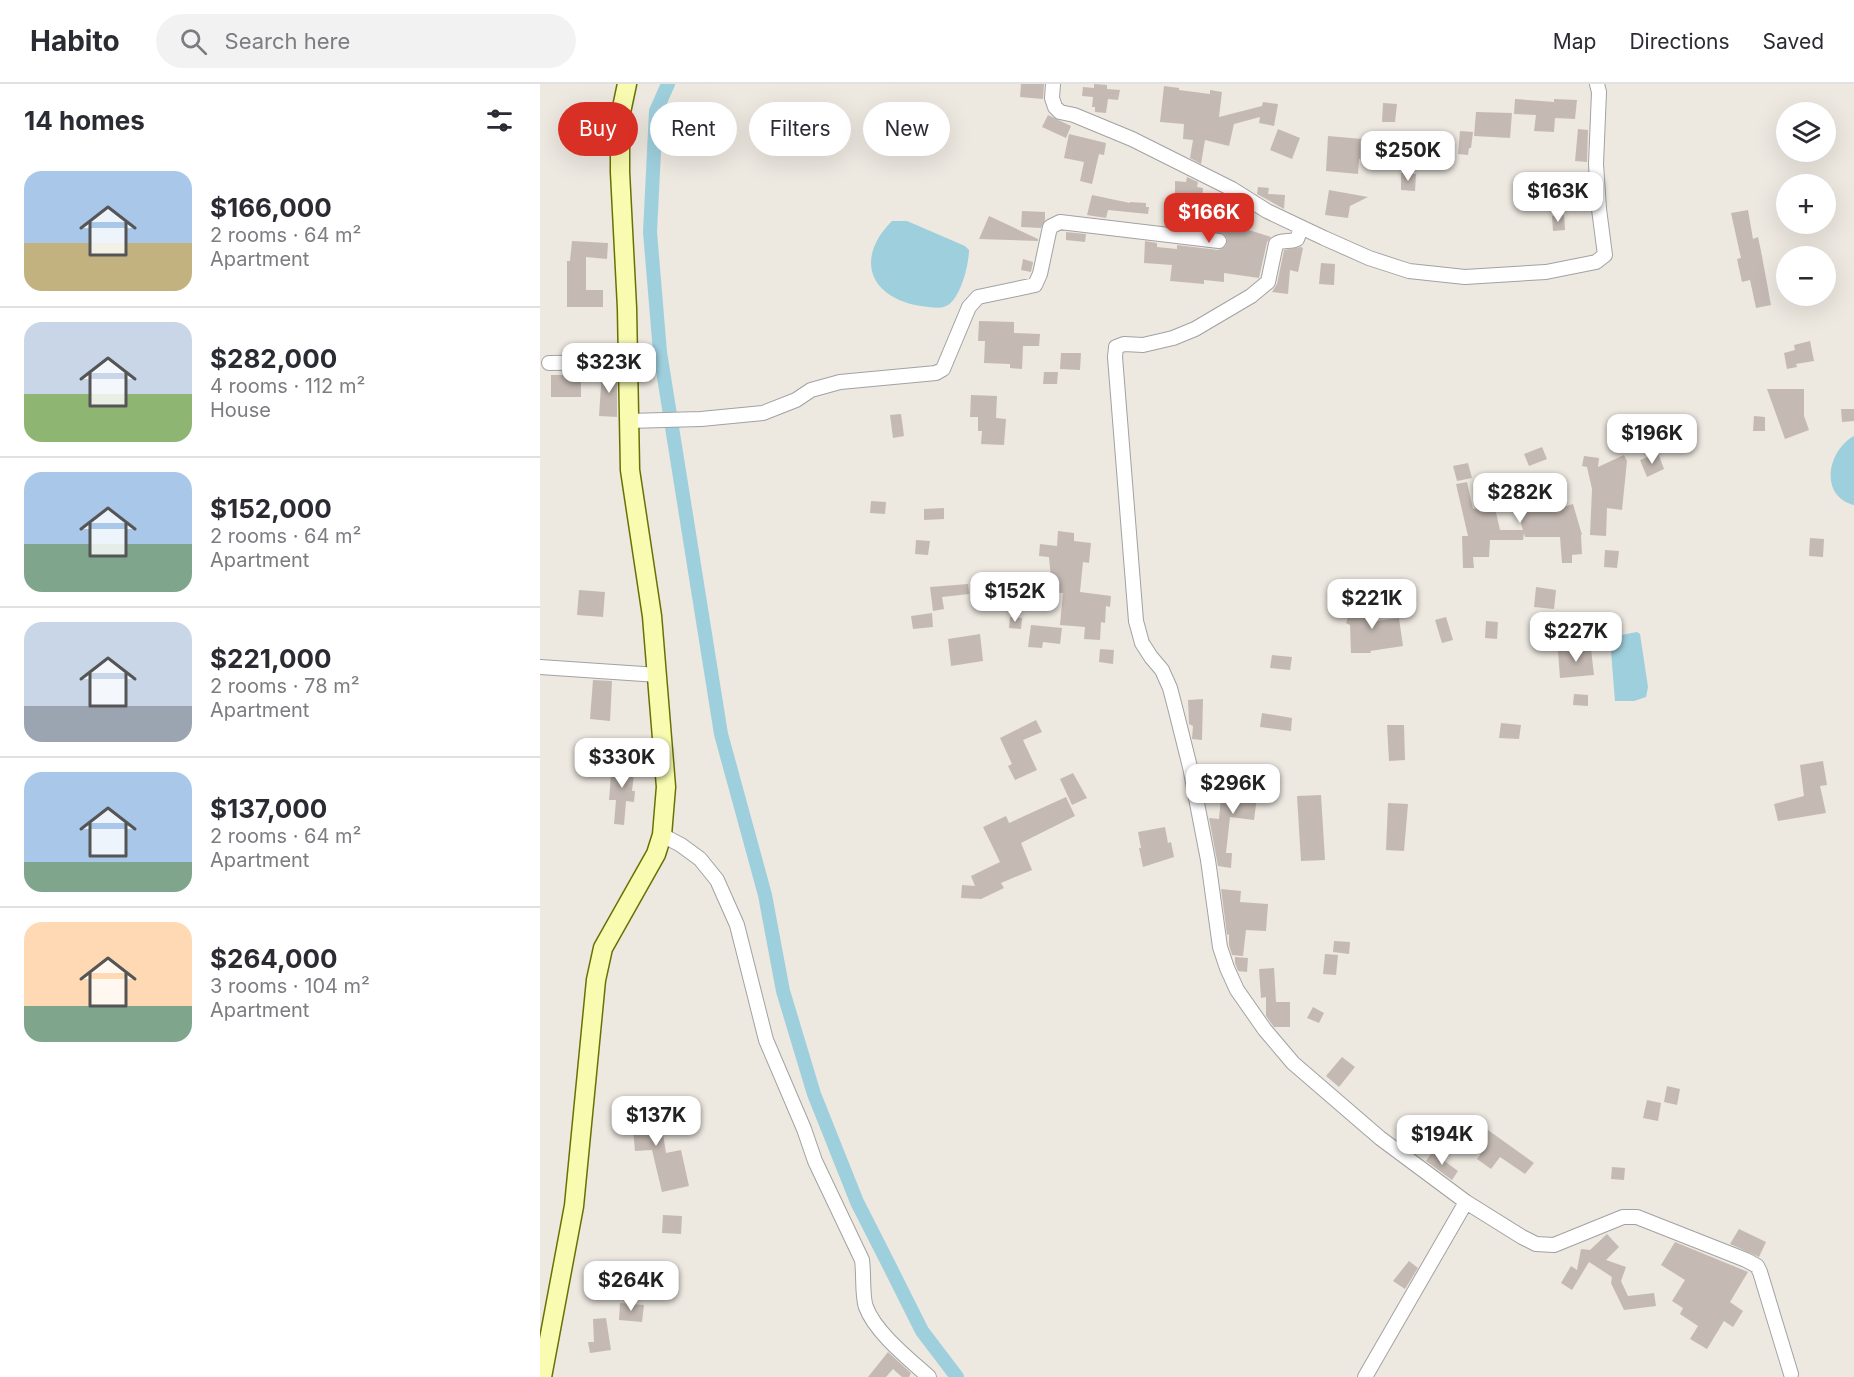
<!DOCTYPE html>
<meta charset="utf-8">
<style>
body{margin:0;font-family:Inter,sans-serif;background:#f2f2f3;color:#2b2b33;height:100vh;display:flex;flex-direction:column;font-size:22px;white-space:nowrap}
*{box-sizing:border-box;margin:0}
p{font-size:20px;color:#7c7c81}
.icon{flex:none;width:33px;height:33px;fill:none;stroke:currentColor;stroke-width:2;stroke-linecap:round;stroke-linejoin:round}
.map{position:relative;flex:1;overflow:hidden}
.drawer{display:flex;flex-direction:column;background:#fff;width:540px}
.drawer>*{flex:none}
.top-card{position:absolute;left:18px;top:18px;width:570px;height:54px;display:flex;gap:12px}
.tools{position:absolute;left:1236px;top:18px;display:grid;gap:12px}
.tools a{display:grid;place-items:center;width:60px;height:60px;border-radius:50%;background:#fff;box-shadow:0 6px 24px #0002;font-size:30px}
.price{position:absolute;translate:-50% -51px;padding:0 14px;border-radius:12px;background:#fff;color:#222;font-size:20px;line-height:39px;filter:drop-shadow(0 2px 3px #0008)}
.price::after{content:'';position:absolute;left:50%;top:36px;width:18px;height:14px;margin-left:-9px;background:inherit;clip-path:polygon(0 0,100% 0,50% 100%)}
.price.on{background:#d93025;color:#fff}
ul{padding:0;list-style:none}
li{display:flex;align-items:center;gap:18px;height:150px;padding:0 24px}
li+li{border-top:2px solid #e1e1e2}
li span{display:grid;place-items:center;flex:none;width:168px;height:120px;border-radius:18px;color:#555}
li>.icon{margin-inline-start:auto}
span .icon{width:72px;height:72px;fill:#fffc;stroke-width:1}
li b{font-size:26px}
h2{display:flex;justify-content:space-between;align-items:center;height:72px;padding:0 24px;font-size:26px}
.chip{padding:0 21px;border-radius:27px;background:#fff;box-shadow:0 6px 24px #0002;font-size:21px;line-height:54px}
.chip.on{background:#d93025;color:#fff}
header{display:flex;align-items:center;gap:36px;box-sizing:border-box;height:84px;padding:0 30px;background:#fff;border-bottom:2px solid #e1e1e2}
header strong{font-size:28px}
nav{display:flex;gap:33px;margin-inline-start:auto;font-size:21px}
.search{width:420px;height:54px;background:#f2f2f3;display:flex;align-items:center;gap:15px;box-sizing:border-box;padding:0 21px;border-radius:33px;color:#7c7c81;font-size:22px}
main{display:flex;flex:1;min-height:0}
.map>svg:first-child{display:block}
</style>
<header>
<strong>Habito</strong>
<div class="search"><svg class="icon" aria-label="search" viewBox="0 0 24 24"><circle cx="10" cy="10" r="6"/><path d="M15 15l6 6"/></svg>Search here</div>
<nav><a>Map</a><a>Directions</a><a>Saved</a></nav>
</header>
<main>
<section class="drawer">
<h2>14 homes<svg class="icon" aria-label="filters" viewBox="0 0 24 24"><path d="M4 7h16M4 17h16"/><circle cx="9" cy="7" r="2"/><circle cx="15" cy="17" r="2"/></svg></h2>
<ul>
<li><span style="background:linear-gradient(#a9c7e8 60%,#c2b280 0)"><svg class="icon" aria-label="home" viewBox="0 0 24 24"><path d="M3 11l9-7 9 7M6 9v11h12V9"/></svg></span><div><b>$166,000</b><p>2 rooms · 64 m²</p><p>Apartment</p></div></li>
<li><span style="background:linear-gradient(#c9d6e8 60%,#8fb573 0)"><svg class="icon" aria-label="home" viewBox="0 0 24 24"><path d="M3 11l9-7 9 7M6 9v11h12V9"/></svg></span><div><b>$282,000</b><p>4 rooms · 112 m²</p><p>House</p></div></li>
<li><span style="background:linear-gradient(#a9c7e8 60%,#7fa58c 0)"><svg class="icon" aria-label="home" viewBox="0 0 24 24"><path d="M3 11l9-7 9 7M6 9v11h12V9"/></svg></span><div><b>$152,000</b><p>2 rooms · 64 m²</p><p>Apartment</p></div></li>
<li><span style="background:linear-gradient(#c9d6e8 70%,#9aa5b1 0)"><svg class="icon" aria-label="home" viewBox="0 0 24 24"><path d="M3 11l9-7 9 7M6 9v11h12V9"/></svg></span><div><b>$221,000</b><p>2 rooms · 78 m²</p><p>Apartment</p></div></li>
<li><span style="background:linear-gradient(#a9c7e8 75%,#7fa58c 0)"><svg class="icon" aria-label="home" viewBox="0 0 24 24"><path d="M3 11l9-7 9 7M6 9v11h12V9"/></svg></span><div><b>$137,000</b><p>2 rooms · 64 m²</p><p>Apartment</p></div></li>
<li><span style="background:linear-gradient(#ffd9b3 70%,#7fa58c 0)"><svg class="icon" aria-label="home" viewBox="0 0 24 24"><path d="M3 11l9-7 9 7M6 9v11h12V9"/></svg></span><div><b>$264,000</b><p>3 rooms · 104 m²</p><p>Apartment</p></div></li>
</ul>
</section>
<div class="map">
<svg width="1314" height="1293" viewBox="0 0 1314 1293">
<rect width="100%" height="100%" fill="#ede8e0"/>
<path fill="#9ecfdd" d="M352,137H367L425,162L429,166C429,180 421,213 408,221C400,226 390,223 381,222C330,214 314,175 352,137Z
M1314,352V421C1279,412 1287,367 1314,352Z
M1097,548L1100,550L1108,603L1106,613L1094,617H1075L1070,555L1076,552Z"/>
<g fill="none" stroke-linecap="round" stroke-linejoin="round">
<path stroke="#9ecfdd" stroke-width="14" d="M128,0L116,27L110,148L120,268L181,650L225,811L243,907L274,1010L317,1118L351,1185L382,1247L417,1293"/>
</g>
<path fill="#c5bab3" d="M481,0H504L503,15L480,13Z
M554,0L567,1V5L580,6L578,16L568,15L566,29L555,28V23H552L553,13L542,12L543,3L554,4Z
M624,2L639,4V6L670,10V6L682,8L679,33L722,22L723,18L738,20L734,42L719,39L720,33L694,40L689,62L665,56L661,80L650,74L653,56L643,55L644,40L620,38Z
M975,15L1014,18V15L1037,16L1035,35L1015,34L1014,48L994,47L996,31L974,30Z
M843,19L857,20L855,38H842Z
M936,28L972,29L970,54L934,52Z
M508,31L531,42L526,54L502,43Z
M738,45L760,54L752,75L730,66Z
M1038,45L1048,46L1047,78L1035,77Z
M920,47L933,48L931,64H929L928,71L918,70Z
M529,50L566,59L564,71L559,70L552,100L540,97L544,78L524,74Z
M788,52L822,55L821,63L850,68L847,80L819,75L818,90L786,87Z
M861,89L876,90L875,107L861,106Z
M647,93L658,98L657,103L663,104L662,115L674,116L672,134L694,136L693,141L731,153L727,158L719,194L684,189V198L664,196V200L630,197L632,181L604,179L605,157L617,159V163L637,165V161L678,166L686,162L687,154L684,150L643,144V123L634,122L635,108V97L646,98Z
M718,103L729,104L728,110L745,111L744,125L717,110Z
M789,106L828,113L810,122L808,134L785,131Z
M552,111L590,119V118L606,119V123H609L608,130L568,126L566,134L547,131Z
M1208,126L1213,155L1218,153L1221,167L1231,221L1216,224L1210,196L1202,198L1197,175L1201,174L1191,129Z
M482,127L505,128V136L501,144L481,143Z
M1024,131L1025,146L1013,147L1012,132Z
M449,132L498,155V157L439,155Z
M526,148L546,150L545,158L526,156Z
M32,157L68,159L67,175L46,173V206H63V223H27V177H30Z
M761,163L763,164L758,188L750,186L748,210L732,208L737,200L744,166Z
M483,175L493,178L491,188L481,186Z
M781,179L795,180L794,201L779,200Z
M439,237L474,238V249L500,250L499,262H483L482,285L470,284V280L444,279L445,257H438Z
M1270,257L1274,277L1256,280L1257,283L1247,285L1244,269L1255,266L1254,261Z
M521,269H541L540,286L520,285Z
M62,287H77V333L59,332Z
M504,288H518L517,300H503Z
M11,291H41V313H11Z
M1227,305H1264V332L1269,346L1245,355Z
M431,311L457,312L456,334L466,335L464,361L441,360L442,347H438V333H430Z
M1301,325H1314V337L1302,338Z
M361,330L364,352L353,354L350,331Z
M1214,332L1225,333V347H1213Z
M1002,363L1007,375L989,382L984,370Z
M1118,369L1124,385L1107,393L1100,376Z
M1084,371L1087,377L1082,426L1067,424L1066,452L1050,451L1052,405L1047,383L1042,382L1044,372L1059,374L1058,383Z
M928,379L932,394L917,397L913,382Z
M927,398L933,425L954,420L960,446H983L974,416L1016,401L1023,423L1033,420L1042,451H1041L1042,470L1032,471V479H1022L1020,453H985L984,449L983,456H950L949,473H933L934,484H923L922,452H928L916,400Z
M331,417L346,418L345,430L330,429Z
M404,424V435L384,436V425Z
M518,447L534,449V457L551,459L549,479L543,478L540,508L571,512L570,523L566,522L565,539L561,538L560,556L544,555L545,543L520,541L523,509L499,508L500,494H511L509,473L499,472L500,460L517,462Z
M1270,454L1284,455L1283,473L1269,472Z
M376,456L390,457L388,471L375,470Z
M1065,466L1079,467L1077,484L1064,483Z
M428,500L429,510L402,513L404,525L393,527L390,503Z
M996,503L1016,506L1014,525L994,523Z
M39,506L65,508L63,533L37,531Z
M821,511H832L829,538L859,534L863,562L830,567L831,569H811L810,541L806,539L812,521L820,524Z
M392,529L393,543L373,545L371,532Z
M470,533L482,534L481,545L469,544Z
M906,533L913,556L902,559L895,536Z
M946,537L958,538L957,555L945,554Z
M491,541L522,544L520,560L503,558L502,564L488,563Z
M440,550L443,577L411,582L408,555Z
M560,565L574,566L573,580L559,578Z
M1051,565L1054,591L1020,594L1018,567Z
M732,571L752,573L750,586L730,584Z
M53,596L72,597L70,637L50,635Z
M1034,610L1048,611V622L1033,621Z
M663,615L662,656L652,655L653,642L649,640L648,616Z
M722,629L752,634L751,647L720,643Z
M496,636L502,648L483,656L497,686L475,696L468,682L472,680L460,654Z
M961,639L981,641L979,655L959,654Z
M847,641H864L865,676L849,677Z
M40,659L75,663L74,677L39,674Z
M1283,677L1287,701L1280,702L1286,729L1238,737L1234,720L1264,712L1260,681Z
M72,679L95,682L92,707H95L94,718L86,717L84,741L74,740L76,716H69Z
M533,689L547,714L532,721L520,695Z
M691,694L719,698L714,736L690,733L686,769H692L691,784L678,782L669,734L679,735L681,713L688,714Z
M781,711L785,776L761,777L757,712Z
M526,713L535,732L481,759L492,786L461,799L464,804L441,815L421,814L422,801L435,802L431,792L460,778L443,743L466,732L469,739Z
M848,719L868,720L864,767L846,766Z
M625,743L628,759L631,758L634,773L603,783L599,764H601L598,748Z
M681,805L701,807L700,818L728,820L726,847L706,846L703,872L692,871L689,861V850L687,851Z
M794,857L810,858L809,870L793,868Z
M785,870L798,871L796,891L783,890Z
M695,873L708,874L707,888L698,887L695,879Z
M734,884L736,918H750V943H734L726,932V913L721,914L719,885Z
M773,923L784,929L779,939L767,934Z
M802,973L815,983L799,1003L786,992Z
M1127,1002L1140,1005L1137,1021L1124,1018Z
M1107,1016L1121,1019L1118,1037L1103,1034Z
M119,1025L126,1069L141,1066L149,1102L122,1108L112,1066L95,1067L93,1045L80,1046L79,1027Z
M948,1046L994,1079L985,1090L960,1073L951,1085L937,1075L947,1061L941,1057Z
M892,1068L918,1087L912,1096L886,1077Z
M1072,1083L1085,1084L1084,1096L1071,1095Z
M123,1131L142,1132L141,1150L122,1149Z
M1199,1145L1226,1158L1219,1173L1190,1160Z
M1067,1150L1079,1163L1066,1176L1086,1183L1081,1197L1088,1212L1114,1209L1116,1222L1084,1226L1071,1199L1072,1193L1049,1178L1032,1206L1021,1199L1031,1182L1037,1186L1041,1165L1050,1166Z
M1135,1158L1208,1188L1190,1218L1203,1227L1193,1243L1184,1237L1167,1265L1150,1255L1158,1242L1140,1230L1143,1224L1132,1217L1145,1196L1121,1181Z
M869,1177L878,1184L865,1205L853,1197Z
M80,1219L104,1221L102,1238L79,1236Z
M66,1234L71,1266L50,1269L48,1258H54L53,1235Z
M348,1268L371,1289L369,1293H362L353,1285L346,1293H328Z"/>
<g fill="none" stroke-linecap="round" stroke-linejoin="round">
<defs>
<path id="minor" d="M513,0L512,14L515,23L520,28L534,31L592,55L692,105L727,127L784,154L829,174L869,187L925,193L1006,188L1056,178L1065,171L1059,125L1056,80L1059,8L1057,0
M761,144L757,155C750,159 743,155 736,160L728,198L711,212L655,245L633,254L603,261L584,260L576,263L575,273L596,537L602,559L611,573L622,586L630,604L636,627L650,683L668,776L680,863L687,884L697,906L725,946L753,979L840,1054L926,1118L982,1153L996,1160L1014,1161L1083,1133H1097L1206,1176L1217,1182L1220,1188L1251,1290
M9,279L88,278
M88,337L161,335L223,329L256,316L271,306L300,298L396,289L403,285L429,223L438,213L495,201L500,190L510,143L520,138L679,157
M0,583L118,591
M122,751L141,761L160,775L177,796L197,841L226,956L264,1045L275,1077L322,1176C324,1189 322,1213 326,1223C335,1248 369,1275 389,1293
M825,1293L926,1118"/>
<path id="secondary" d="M2,1293L34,1122L56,896L63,864L116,770L122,751L126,703L112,532L90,386L87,224L80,88V33L87,0"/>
</defs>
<use href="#minor" stroke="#a2a2a2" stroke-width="16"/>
<use href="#secondary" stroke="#687202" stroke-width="21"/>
<use href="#minor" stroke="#fff" stroke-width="14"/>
<use href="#secondary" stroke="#f8fbb0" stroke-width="18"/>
</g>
</svg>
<div class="tools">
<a><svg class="icon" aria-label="layers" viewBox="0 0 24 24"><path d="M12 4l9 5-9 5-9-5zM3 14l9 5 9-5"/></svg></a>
<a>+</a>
<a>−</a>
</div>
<b class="price" style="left:868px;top:98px">$250K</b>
<b class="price" style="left:1018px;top:139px">$163K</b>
<b class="price on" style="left:669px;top:160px">$166K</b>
<b class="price" style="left:69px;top:310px">$323K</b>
<b class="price" style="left:1112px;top:381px">$196K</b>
<b class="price" style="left:980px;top:440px">$282K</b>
<b class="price" style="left:475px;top:539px">$152K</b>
<b class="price" style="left:832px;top:546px">$221K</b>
<b class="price" style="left:1036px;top:579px">$227K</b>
<b class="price" style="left:82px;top:705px">$330K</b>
<b class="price" style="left:693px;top:731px">$296K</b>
<b class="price" style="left:116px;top:1063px">$137K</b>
<b class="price" style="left:902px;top:1082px">$194K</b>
<b class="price" style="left:91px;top:1228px">$264K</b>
<div class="top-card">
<a class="chip on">Buy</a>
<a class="chip">Rent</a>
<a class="chip">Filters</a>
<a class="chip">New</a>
</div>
</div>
</main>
